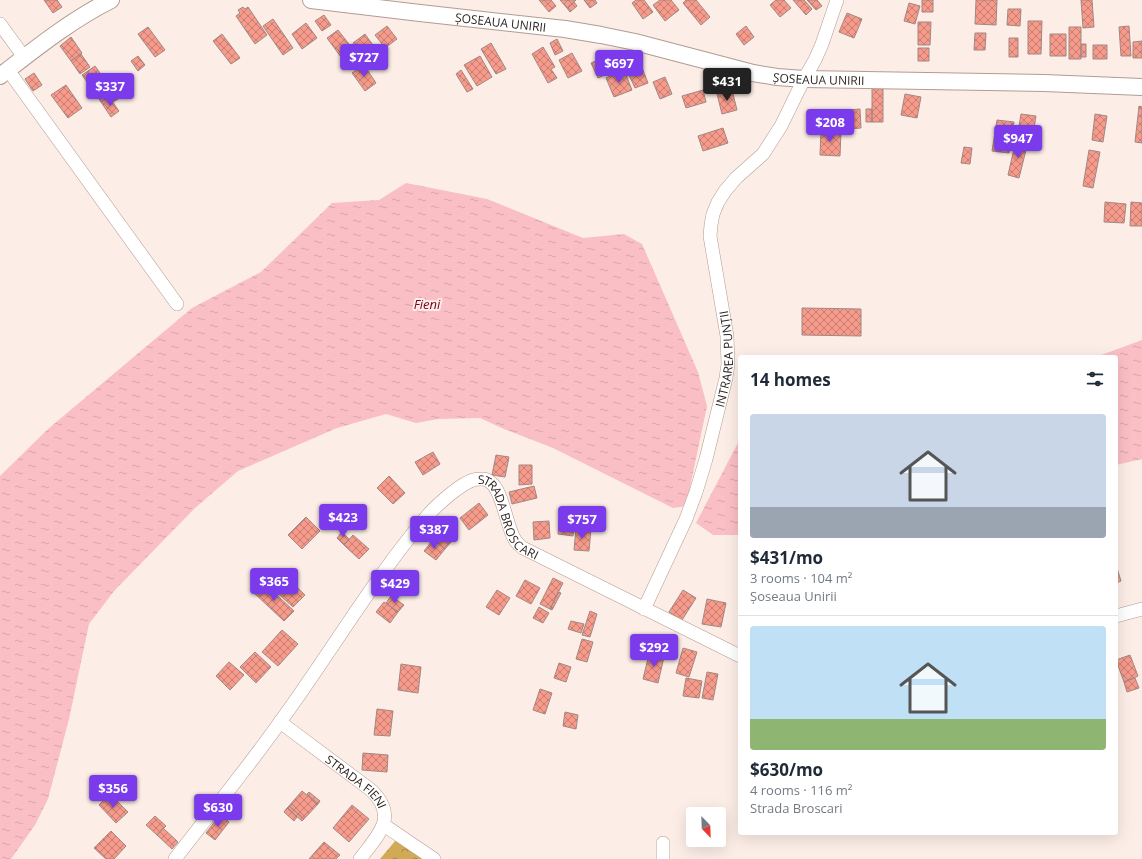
<!DOCTYPE html>
<meta charset="utf-8">
<style>
body{margin:0;font-family:"Open Sans",sans-serif;background:#f2f2f3;color:#1f2937;height:100vh;display:flex;flex-direction:column;font-size:15px;white-space:nowrap}
*{box-sizing:border-box;margin:0}
p{font-size:13px;color:#747a83}
.icon{flex:none;width:22px;height:22px;fill:none;stroke:currentColor;stroke-width:2;stroke-linecap:round;stroke-linejoin:round}
.map{position:relative;flex:1;overflow:hidden}
.side{position:absolute;left:738px;top:355px;width:380px;height:480px;display:flex;flex-direction:column;background:#fff;border-radius:4px;box-shadow:0 4px 16px #0002}
.side>*{flex:none}
.needle{width:26px;rotate:157deg}
.controls{position:absolute;left:686px;top:807px;display:grid;gap:8px}
.controls a{display:grid;place-items:center;width:40px;height:40px;border-radius:4px;background:#fff;box-shadow:0 4px 16px #0002;font-size:20px}
.price{position:absolute;translate:-50% -34px;padding:0 9px;border-radius:4px;background:#7c3aed;color:#fff;font-size:13px;line-height:26px;filter:drop-shadow(0 1px 2px #0008)}
.price::after{content:'';position:absolute;left:50%;top:24px;width:12px;height:9px;margin-left:-6px;background:inherit;clip-path:polygon(0 0,100% 0,50% 100%)}
.price.current{background:#222;color:#fff}
ul{padding:0;list-style:none}
li{display:grid;align-content:center;gap:8px;height:212px;padding:0 12px}
li+li{border-top:1px solid #e0e1e3}
li span{display:grid;place-items:center;height:124px;border-radius:4px;color:#555}
li>.icon{margin-inline-start:auto}
span .icon{width:72px;height:72px;fill:#fffc;stroke-width:1}
li b{font-size:17px}
h2{display:flex;justify-content:space-between;align-items:center;height:48px;padding:0 12px;font-size:17px}
.map>svg:first-child{display:block}
</style>
<div class="map">
<svg width="1142" height="859" viewBox="0 0 1142 859">
<defs>
<pattern id="forest-crowns" width="20" height="18" patternUnits="userSpaceOnUse"><rect width="20" height="18" fill="#d1aa55"/><path d="M2 6a3 3 0 1 1 6 0M12 15a3 3 0 1 1 6 0" fill="none" stroke="#aa8a46"/></pattern>
<pattern id="water-ripples" width="26" height="14" patternUnits="userSpaceOnUse"><rect width="26" height="14" fill="#fabfc5"/><path d="M2 4q2-2 4 0t4 0M15 11q2-2 4 0t4 0" fill="none" stroke="#d7a4a9"/></pattern>
<pattern id="building-cross-hatch" width="8" height="8" patternUnits="userSpaceOnUse"><rect width="8" height="8" fill="#f69a8b"/><path d="M0 0l8 8M0 8l8-8" fill="none" stroke="#c87d71"/></pattern>
</defs>
<rect width="100%" height="100%" fill="#fcede6"/>
<path fill="url(#forest-crowns)" d="M396,840L428,859H380Z"/>
<path fill="url(#water-ripples)" d="M406,183L487,199L583,238L624,234L642,244L698,372L707,406L686,506L673,508L553,448L504,429L480,418L438,419L416,423L386,414L337,428L238,471L195,508L114,591L89,624L69,719L48,799L35,825L11,859H0V476L48,429L192,308L261,272L332,203L379,200Z
M1142,340V459L1116,465V357H1096Z
M740,439V535H713L696,523Z"/>
<path fill="url(#building-cross-hatch)" stroke="#a18883" d="M44,0H57L62,7L53,13Z
M539,0H551L556,6L549,12Z
M560,0H576L567,8Z
M584,0H595L597,3L590,8Z
M636,0H644L653,12L643,19L632,3Z
M660,0H671L679,10L665,21L653,5Z
M686,0H696L710,17L701,25L683,3Z
M776,0H784L791,8L780,17L770,5Z
M793,0H804L812,9L806,15Z
M807,0H817L822,6L816,10Z
M922,0H933V12H922Z
M976,0H997L996,25L975,24Z
M1081,0H1092L1094,27L1083,28Z
M574,2L577,6L570,12L567,8Z
M909,3L920,6L915,24L904,21Z
M243,7L245,9L248,7L267,35L255,44L236,16L240,13L238,10Z
M1008,9H1021L1020,26L1007,25Z
M847,13L862,19L854,38L839,32Z
M324,15L331,25L322,31L315,21Z
M273,19L293,48L283,55L263,26Z
M1028,21H1042L1041,54H1028Z
M918,22H931L930,45H918Z
M306,23L317,38L302,49L292,34Z
M387,26L397,39L385,48L375,35Z
M746,26L754,37L744,45L736,34Z
M1129,26L1131,56H1121L1119,27Z
M148,27L165,50L155,57L138,34Z
M1069,27H1081V59H1069Z
M338,30L352,48L347,51L356,63L349,68L327,38Z
M975,33H986L985,50H974Z
M222,34L240,58L231,64L213,41Z
M365,34L375,48L363,57L353,43Z
M1050,34H1066V56H1050Z
M71,37L82,53L71,61L60,46Z
M1009,38H1018V57H1009Z
M557,39L563,51L555,55L550,43Z
M1142,41V58H1133V42Z
M491,43L506,69L496,74L481,49Z
M1081,44H1086V57H1081Z
M1093,45H1107V59H1093Z
M543,47L555,67L551,69L557,78L548,83L532,54Z
M918,48H929V61H918Z
M572,53L582,71L568,78L559,60Z
M81,54L90,67L80,74L71,61Z
M138,56L145,65L138,71L131,61Z
M480,56L492,77L477,86L464,65Z
M602,58L609,73L598,78L591,63Z
M364,65L376,83L365,91L352,73Z
M641,65L648,83L635,88L627,71Z
M95,66L110,87L97,96L82,75Z
M461,70L473,89L467,92L456,74Z
M624,70L632,90L614,97L606,78Z
M34,73L42,85L33,91L25,79Z
M665,77L672,94L660,99L653,82Z
M66,85L82,108L68,118L51,95Z
M110,87L114,93L101,102L97,96Z
M872,88H883V122H872Z
M703,90L706,102L686,108L682,96Z
M732,90L737,110L722,114L717,94Z
M114,93L118,99L113,102L109,97Z
M905,94L921,97L917,118L901,115Z
M109,97L119,111L111,117L101,102Z
M1139,106L1142,107V143L1135,142Z
M860,109L861,128L848,129V110Z
M866,109H872V122H866Z
M1021,114L1036,116L1032,141L1017,138Z
M1095,114L1107,116L1103,142L1092,140Z
M997,120L1014,122L1009,153L992,151Z
M723,128L728,143L703,151L698,136Z
M821,130L841,131L840,156L820,155Z
M1016,140L1028,142L1019,178L1008,175Z
M964,147L972,148L970,164L961,163Z
M1089,150L1100,152L1093,188L1083,186Z
M1105,202L1126,204L1124,223L1104,222Z
M1131,202L1142,203V226H1130Z
M802,308L861,309V336L802,335Z
M433,452L440,464L423,475L415,462Z
M496,455L509,457L505,477L492,475Z
M519,465H532V484L519,485Z
M389,476L405,493L393,504L377,488Z
M534,486L537,498L512,504L509,492Z
M479,503L488,515L469,530L460,518Z
M560,510L575,512L573,536L558,534Z
M306,517L320,531L302,549L288,535Z
M549,521L550,538L534,540L533,522Z
M576,528L591,529L589,551L574,550Z
M342,532L349,539L344,545L337,538Z
M353,535L369,549L359,559L344,545Z
M444,536L451,542L445,549L438,543Z
M433,540L445,549L436,560L424,551Z
M1116,565L1121,581L1116,583Z
M286,577L305,595L293,607L274,590Z
M553,578L563,583L550,609L540,604Z
M525,580L540,588L531,604L516,596Z
M264,583L294,611L284,621L254,593Z
M497,590L510,598L499,615L486,607Z
M683,590L696,598L682,620L669,612Z
M558,592L561,593L552,610L550,609Z
M391,596L404,605L398,612L386,603Z
M707,599L726,603L721,627L702,624Z
M384,602L398,612L390,623L376,612Z
M539,607L549,613L543,623L533,618Z
M590,611L597,614L590,637L582,635Z
M571,621L584,624L581,633L568,629Z
M282,630L298,644L278,666L262,652Z
M582,639L593,642L587,662L576,659Z
M683,648L697,652L689,677L676,673Z
M255,652L271,667L256,683L240,667Z
M649,654L664,657L658,683L643,679Z
M1130,655L1138,676L1124,682L1116,660Z
M229,662L244,675L230,690L216,676Z
M559,663L571,667L566,682L554,678Z
M401,664L421,667L418,693L398,690Z
M707,672L718,674L713,700L702,698Z
M686,678L702,681L699,698L683,696Z
M1135,678L1139,688L1127,692L1124,682Z
M540,689L552,693L545,714L533,710Z
M377,709L393,711L390,736L374,735Z
M565,712L578,715L576,729L563,726Z
M363,753L388,755L387,772L362,770Z
M302,791L318,804L304,819L289,806Z
M309,792L320,801L318,804L307,794Z
M110,794L128,812L116,823L99,805Z
M352,805L369,819L349,842L333,828Z
M289,806L304,819L302,821L287,808Z
M287,808L297,817L294,821L284,812Z
M220,815L229,822L215,840L206,833Z
M155,816L166,826L157,835L146,825Z
M163,828L178,842L172,849L157,835Z
M111,831L126,846L114,859H106L94,848Z
M324,842L340,855L336,859H309Z"/>
<g fill="none" stroke-linecap="round" stroke-linejoin="round">
<defs>
<g id="minor">
<path d="M0,24L24,57"/>
<path d="M8,70L177,304"/>
<path id="s1" d="M644,609L686,519L696,492L706,459L726,378L728,364L727,336L710,236L711,225L713,214L718,202L725,191L736,178L763,154L781,126L804,79L815,60L822,44L837,0"/>
<path d="M1116,616L1142,609"/>
<path id="s2" d="M280,722L371,790C399,817 378,835 360,859"/>
<path d="M384,825L434,859"/>
<path id="s3" d="M175,859C210,813 247,769 280,722C330,654 373,579 428,515C437,505 460,484 473,480C475,479 479,479 482,479C484,479 488,480 490,482C503,490 506,526 515,540C517,543 520,546 523,548L740,656"/>
<path d="M663,859V843"/>
</g>
<g id="major">
<path id="s4" d="M311,0L420,13L565,29L601,35L635,42L753,73L777,77L804,79L1044,83L1142,87"/>
<path d="M0,76C35,49 71,20 111,0"/>
</g>
</defs>
<use href="#minor" stroke="#b29c91" stroke-width="14"/>
<use href="#major" stroke="#b29c91" stroke-width="18"/>
<use href="#minor" stroke="#fff" stroke-width="13"/>
<use href="#major" stroke="#fff" stroke-width="16"/>
</g>
<g text-anchor="middle" dominant-baseline="central" stroke-width="4" stroke-linejoin="round" paint-order="stroke">
<g font-size="12" fill="#2e2521" stroke="#fcede6">
<text stroke="none"><textPath href="#s4" startOffset="191">ȘOSEAUA UNIRII</textPath></text>
<text stroke="none"><textPath href="#s4" startOffset="515">ȘOSEAUA UNIRII</textPath></text>
<text stroke="none"><textPath href="#s1" startOffset="265">INTRAREA PUNȚII</textPath></text>
<text stroke="none"><textPath href="#s3" startOffset="542">STRADA BROSCARI</textPath></text>
<text stroke="none"><textPath href="#s2" startOffset="97">STRADA FIENI</textPath></text>
</g>
<g font-size="13" font-style="italic" fill="#760129" stroke="#fcede6">
<text x="427" y="304">Fieni</text>
</g>
</g>
</svg>
<div class="controls">
<a><svg class="needle" viewBox="-14 -14 28 28"><path d="M0-13l5 13h-10z" fill="#e53935"/><path d="M0 13l5-13h-10z" fill="#747a83"/></svg></a>
</div>
<b class="price" style="left:364px;top:78px">$727</b>
<b class="price" style="left:619px;top:84px">$697</b>
<b class="price current" style="left:727px;top:102px">$431</b>
<b class="price" style="left:110px;top:107px">$337</b>
<b class="price" style="left:830px;top:143px">$208</b>
<b class="price" style="left:1018px;top:159px">$947</b>
<b class="price" style="left:343px;top:538px">$423</b>
<b class="price" style="left:582px;top:540px">$757</b>
<b class="price" style="left:434px;top:550px">$387</b>
<b class="price" style="left:274px;top:602px">$365</b>
<b class="price" style="left:395px;top:604px">$429</b>
<b class="price" style="left:654px;top:668px">$292</b>
<b class="price" style="left:113px;top:809px">$356</b>
<b class="price" style="left:218px;top:828px">$630</b>
<section class="side">
<h2>14 homes<svg class="icon" aria-label="filters" viewBox="0 0 24 24"><path d="M4 7h16M4 17h16"/><circle cx="9" cy="7" r="2"/><circle cx="15" cy="17" r="2"/></svg></h2>
<ul>
<li><span style="background:linear-gradient(#c9d6e8 75%,#9aa5b1 0)"><svg class="icon" aria-label="home" viewBox="0 0 24 24"><path d="M3 11l9-7 9 7M6 9v11h12V9"/></svg></span><div><b>$431/mo</b><p>3 rooms · 104 m²</p><p>Șoseaua Unirii</p></div></li>
<li><span style="background:linear-gradient(#bfe0f5 75%,#8fb573 0)"><svg class="icon" aria-label="home" viewBox="0 0 24 24"><path d="M3 11l9-7 9 7M6 9v11h12V9"/></svg></span><div><b>$630/mo</b><p>4 rooms · 116 m²</p><p>Strada Broscari</p></div></li>
</ul>
</section>
</div>
